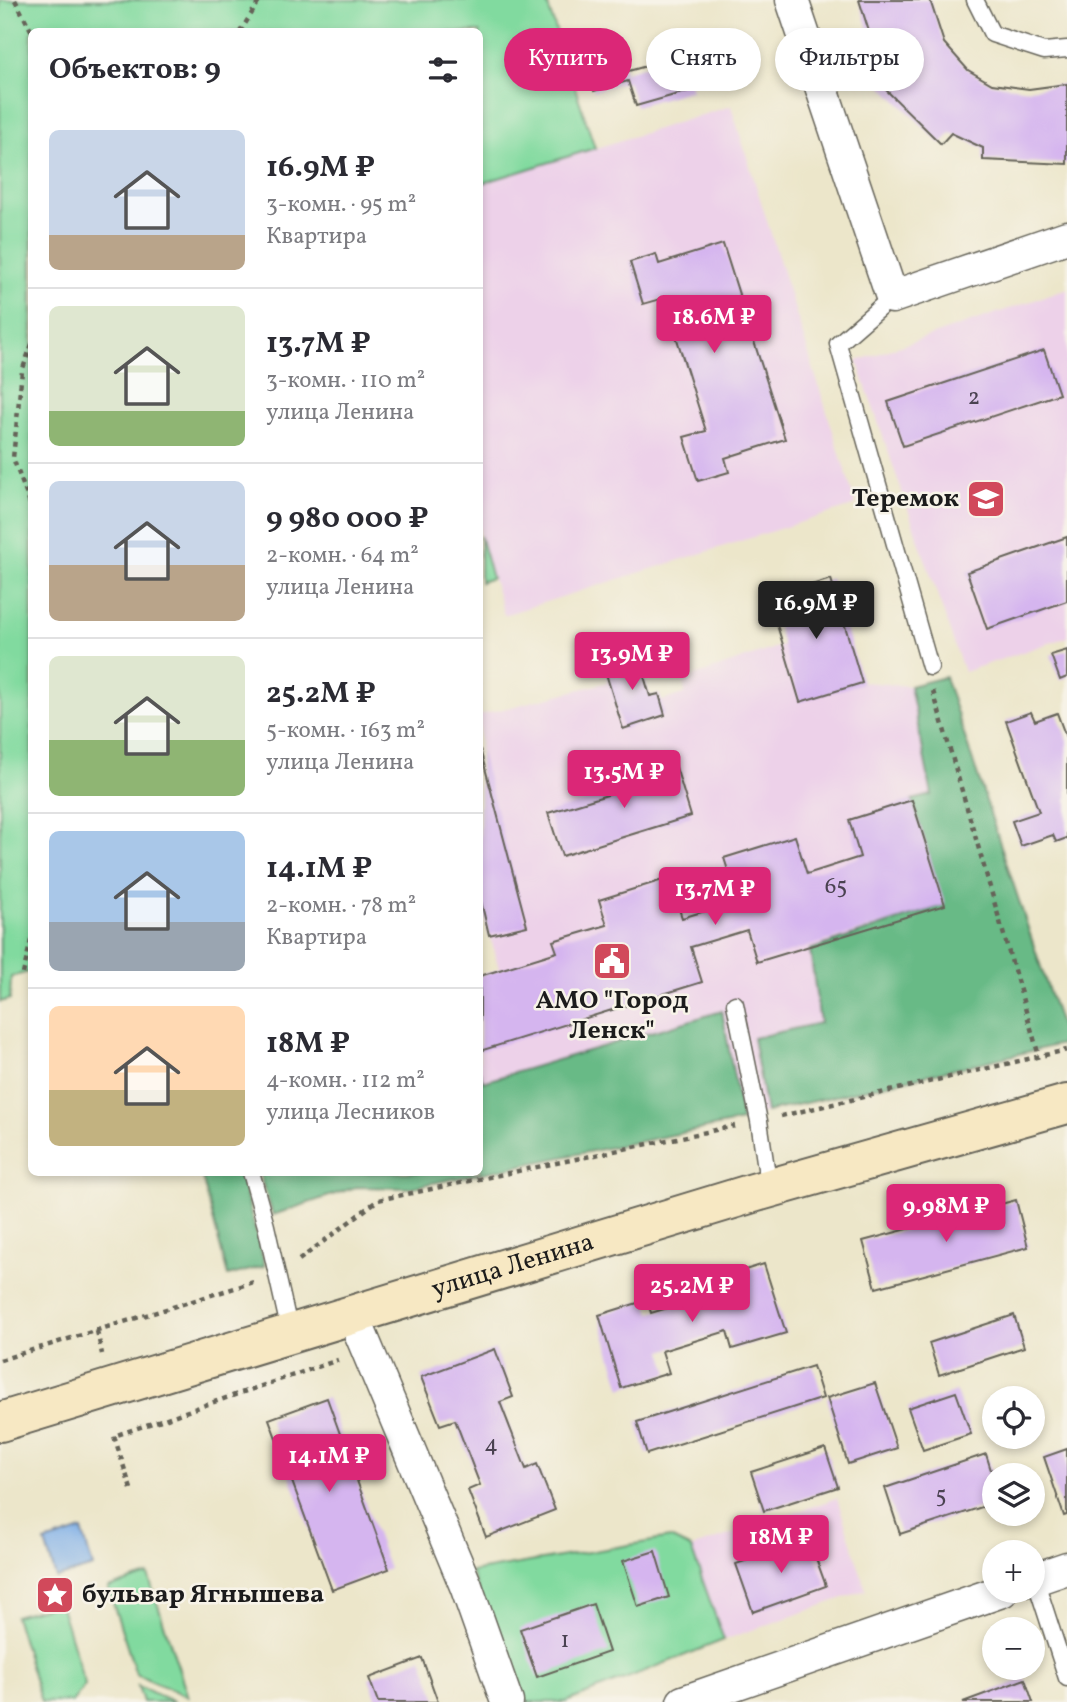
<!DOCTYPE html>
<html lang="ru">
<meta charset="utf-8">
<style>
body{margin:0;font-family:Vollkorn,serif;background:#f2f2f3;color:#2b2b33;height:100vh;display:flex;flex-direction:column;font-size:26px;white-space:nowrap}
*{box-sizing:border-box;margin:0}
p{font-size:23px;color:#7c7c81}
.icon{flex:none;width:38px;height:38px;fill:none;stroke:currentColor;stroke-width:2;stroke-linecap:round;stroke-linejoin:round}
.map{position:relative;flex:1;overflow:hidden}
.details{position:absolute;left:28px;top:28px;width:455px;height:1148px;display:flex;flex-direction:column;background:#fff;border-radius:10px;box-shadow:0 4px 10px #0003}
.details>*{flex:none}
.hud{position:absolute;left:504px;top:28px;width:457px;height:63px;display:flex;gap:14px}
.controls{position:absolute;left:982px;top:1386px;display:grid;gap:14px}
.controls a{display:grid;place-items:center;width:63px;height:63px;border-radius:50%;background:#fff;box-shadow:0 4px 10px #0003;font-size:35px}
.price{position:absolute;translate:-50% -60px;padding:0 16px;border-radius:7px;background:#db2777;color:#fff;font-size:23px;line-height:46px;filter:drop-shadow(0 2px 4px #0008)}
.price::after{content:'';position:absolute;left:50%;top:42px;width:21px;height:16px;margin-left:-10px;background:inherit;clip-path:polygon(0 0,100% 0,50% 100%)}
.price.active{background:#222;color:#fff}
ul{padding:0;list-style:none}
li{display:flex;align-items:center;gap:21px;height:175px;padding:0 21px}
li+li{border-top:2px solid #e1e1e2}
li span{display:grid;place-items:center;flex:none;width:196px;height:140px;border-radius:10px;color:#555}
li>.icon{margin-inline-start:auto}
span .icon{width:84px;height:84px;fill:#fffc;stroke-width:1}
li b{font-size:30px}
h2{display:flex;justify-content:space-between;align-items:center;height:84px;padding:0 21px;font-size:30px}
.pill{padding:0 24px;border-radius:32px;background:#fff;box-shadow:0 4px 10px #0003;font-size:24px;line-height:63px}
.pill.active{background:#db2777;color:#fff}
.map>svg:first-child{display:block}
</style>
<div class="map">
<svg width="1067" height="1702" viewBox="0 0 1067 1702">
<rect width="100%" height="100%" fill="#f7f3e8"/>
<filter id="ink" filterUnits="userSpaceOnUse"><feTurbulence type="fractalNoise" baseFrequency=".0143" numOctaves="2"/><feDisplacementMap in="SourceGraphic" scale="14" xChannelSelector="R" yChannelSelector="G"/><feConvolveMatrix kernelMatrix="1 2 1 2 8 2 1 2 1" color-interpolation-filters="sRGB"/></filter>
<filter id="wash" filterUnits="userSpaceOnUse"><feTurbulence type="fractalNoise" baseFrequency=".00686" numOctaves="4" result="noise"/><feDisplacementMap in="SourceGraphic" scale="28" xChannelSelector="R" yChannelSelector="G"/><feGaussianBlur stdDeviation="1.57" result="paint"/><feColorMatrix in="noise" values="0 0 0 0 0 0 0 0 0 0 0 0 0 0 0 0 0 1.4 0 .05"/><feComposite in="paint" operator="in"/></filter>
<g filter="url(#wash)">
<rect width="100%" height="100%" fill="#ece6ca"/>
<path fill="#edd1e9" d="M731,106L856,505L504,615L480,536V184Z
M1067,289V637L964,672L857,361Z
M831,579L862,682L910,686L1021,1054L766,1112L742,1121L408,1188L356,1187L273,1215L259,1173L480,1172V976L499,969L480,897V715L608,682L603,664L637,653L650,696L659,694L662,701L685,693L683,680L783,645L769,598Z
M837,1498L866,1590L724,1640L691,1548Z"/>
<path fill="#81da9f" stroke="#4e7b5e" stroke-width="2" d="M0,0H546L595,148L480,184V32H32V971L11,977L10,999L0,1002Z
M480,536L492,578L480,582Z
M670,1538L691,1548L724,1640L566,1702H521L471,1572Z
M148,1575L188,1697L136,1674L108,1588Z
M60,1603L85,1685L72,1702H41L15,1616Z
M138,1686L174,1702H143Z"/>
<path fill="#68ba86" stroke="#426b51" stroke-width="2" d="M945,677L1066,1043L766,1112L753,1038L820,1023L810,950L944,905L912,800L932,795L910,686Z
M722,1011L742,1121L408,1188L356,1187L273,1215L259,1173L480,1172V1072L483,1082Z
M201,1173H240L265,1266L228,1276Z"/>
<path fill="#79ace6" stroke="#4a6481" stroke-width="2" d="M82,1530L93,1567L56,1578L45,1542Z"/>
<g id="blocks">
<path fill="#d5b5ef" d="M859,0H930L944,43L968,70L992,84L1029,89L1067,84V164L983,160V148L951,133L941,144L881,85L890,75L879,63Z
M613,33L625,72L682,56L692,90L636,106L628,81L594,91L579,44Z
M723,244L785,439L725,458L729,472L698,481L684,437L706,431L664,298L643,304L630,262L656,254L659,264Z
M1044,350L1059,394L903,446L888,402Z
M1067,537V601L987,629L967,572Z
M831,579L862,683L800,702L769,598Z
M1067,650V677L1060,680L1051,655Z
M637,653L650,696L659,694L665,715L623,729L603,664Z
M1031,712L1035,721L1057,713L1067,740V838L1056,842L1053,835L1021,846L1012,821L1039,812L1006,721Z
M480,749L527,926L489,935L480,897Z
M672,754L691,816L562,856L548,813L647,783L641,763Z
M912,800L945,905L757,962L747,930L691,947L702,982L480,1051V976L557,952L553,941L607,925L599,900L669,878L682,918L738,901L724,858L795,836L807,874L860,857L849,820Z
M1016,1200L1028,1247L876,1288L863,1241Z
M764,1264L786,1333L732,1349L727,1331L662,1351L669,1373L621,1388L599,1315L647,1300L651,1313L717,1293L713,1280Z
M1014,1315L1024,1347L939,1375L929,1343Z
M495,1349L513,1397L500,1402L526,1469L537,1464L555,1510L486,1537L468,1490L480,1485L455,1420L440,1425L421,1377Z
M813,1366L823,1398L647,1454L637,1422Z
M875,1383L897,1448L848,1464L827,1398Z
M956,1392L971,1434L923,1450L908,1408Z
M327,1398L389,1569L332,1590L269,1419Z
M825,1448L838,1487L764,1511L751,1472Z
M1067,1449V1515L1064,1516L1044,1457Z
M986,1454L994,1480V1503L900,1534L885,1488Z
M809,1539L826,1586L753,1612L736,1564Z
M655,1551L669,1597L638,1607L623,1561Z
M593,1604L609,1652L537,1677L520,1629Z
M422,1658L438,1702H378L369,1678Z
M1025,1679L1033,1702H963Z"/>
</g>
</g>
<g filter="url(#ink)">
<use href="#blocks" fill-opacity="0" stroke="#656359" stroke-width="2"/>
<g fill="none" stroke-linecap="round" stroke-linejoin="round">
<defs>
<path id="service" d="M975,0L992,34L1044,51L1067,49
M892,297L838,344L930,667
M735,1004L759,1121L769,1188
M251,1172L266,1226L290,1332
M1035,1579L1067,1678"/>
<path id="minor" d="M792,0L892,297L1067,237
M352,1313L466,1586L507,1702
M1032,1580L1067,1568
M683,1702L1002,1591"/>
<g id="secondary">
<path id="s1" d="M0,1422L753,1193L1067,1104"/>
</g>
</defs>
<use href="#service" stroke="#656359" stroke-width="19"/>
<use href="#minor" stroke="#656359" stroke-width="35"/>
<use href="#secondary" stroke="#656359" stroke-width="42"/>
<path stroke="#656359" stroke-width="4.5" stroke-dasharray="5 5" stroke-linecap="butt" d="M15,0L32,32
M240,32L260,0
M32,344L22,371L13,458L32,509
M933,691L1039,1056
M23,974L32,936
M781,1116L1067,1050
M299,1260L378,1200L735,1126
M97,1331L102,1354
M0,1360L254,1282
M131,1489L114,1436L338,1360"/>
<use href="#service" stroke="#fff" stroke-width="16"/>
<use href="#minor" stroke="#fff" stroke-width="32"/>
<use href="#secondary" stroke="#f7e8c3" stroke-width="38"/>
</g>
</g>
<defs>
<symbol id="school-square" viewBox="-11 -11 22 22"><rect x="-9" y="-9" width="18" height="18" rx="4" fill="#d1495b" stroke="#f7f3e8"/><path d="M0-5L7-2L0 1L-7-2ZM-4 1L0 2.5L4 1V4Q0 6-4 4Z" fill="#fff"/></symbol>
<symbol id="civic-square" viewBox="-11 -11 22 22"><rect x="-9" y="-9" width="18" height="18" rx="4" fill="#d1495b" stroke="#f7f3e8"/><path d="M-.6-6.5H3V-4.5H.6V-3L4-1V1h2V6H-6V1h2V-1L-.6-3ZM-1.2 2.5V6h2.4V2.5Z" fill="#fff"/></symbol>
<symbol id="sight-square" viewBox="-11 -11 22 22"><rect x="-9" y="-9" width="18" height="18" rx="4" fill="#d1495b" stroke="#f7f3e8"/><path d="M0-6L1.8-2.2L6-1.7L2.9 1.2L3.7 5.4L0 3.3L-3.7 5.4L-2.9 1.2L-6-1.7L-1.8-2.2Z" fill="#fff"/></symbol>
</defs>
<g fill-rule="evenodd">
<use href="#school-square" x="964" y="477" width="44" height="44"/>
<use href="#civic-square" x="590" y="939" width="44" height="44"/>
<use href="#sight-square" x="33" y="1573" width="44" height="44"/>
</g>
<g text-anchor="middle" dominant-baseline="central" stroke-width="5" stroke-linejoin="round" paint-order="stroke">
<g font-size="23" fill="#4a4251">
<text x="974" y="398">2</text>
<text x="836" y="887">65</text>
<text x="491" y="1445">4</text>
<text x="941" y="1496">5</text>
<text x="565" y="1641">1</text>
</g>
<g font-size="26" font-weight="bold" fill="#1c1c1c" stroke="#f7f3e8" text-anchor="end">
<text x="959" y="499">Теремок</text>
<text x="612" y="1001" text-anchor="middle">АМО "Город<tspan x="612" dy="30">Ленск"</tspan></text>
<text x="82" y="1595" text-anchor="start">бульвар Ягнышева</text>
</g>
<g font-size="26" fill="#1c1c1c" stroke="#f7f3e8">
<text stroke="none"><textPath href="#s1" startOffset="536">улица Ленина</textPath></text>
</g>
</g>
</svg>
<div class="controls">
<a><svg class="icon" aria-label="locate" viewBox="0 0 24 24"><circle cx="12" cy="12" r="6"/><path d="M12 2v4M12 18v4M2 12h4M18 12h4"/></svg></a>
<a><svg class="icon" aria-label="layers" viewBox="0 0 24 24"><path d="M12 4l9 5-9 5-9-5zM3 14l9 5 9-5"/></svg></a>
<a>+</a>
<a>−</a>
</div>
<b class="price" style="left:714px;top:355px">18.6M ₽</b>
<b class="price active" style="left:816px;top:641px">16.9M ₽</b>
<b class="price" style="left:632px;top:692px">13.9M ₽</b>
<b class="price" style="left:624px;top:810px">13.5M ₽</b>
<b class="price" style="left:715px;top:927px">13.7M ₽</b>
<b class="price" style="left:946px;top:1244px">9.98M ₽</b>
<b class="price" style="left:692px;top:1324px">25.2M ₽</b>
<b class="price" style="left:329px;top:1494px">14.1M ₽</b>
<b class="price" style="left:781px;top:1575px">18M ₽</b>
<div class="hud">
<a class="pill active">Купить</a>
<a class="pill">Снять</a>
<a class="pill">Фильтры</a>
</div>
<section class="details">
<h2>Объектов: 9<svg class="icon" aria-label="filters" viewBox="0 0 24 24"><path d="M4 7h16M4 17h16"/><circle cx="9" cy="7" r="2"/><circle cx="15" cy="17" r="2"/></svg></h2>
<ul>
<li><span style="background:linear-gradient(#c9d6e8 75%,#b9a48a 0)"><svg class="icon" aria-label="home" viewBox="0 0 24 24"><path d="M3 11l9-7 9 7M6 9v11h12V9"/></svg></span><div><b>16.9M ₽</b><p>3-комн. · 95 m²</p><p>Квартира</p></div></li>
<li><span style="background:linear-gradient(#dfe7d0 75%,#8fb573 0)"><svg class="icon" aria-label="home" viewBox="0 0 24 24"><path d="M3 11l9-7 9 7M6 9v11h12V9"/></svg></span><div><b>13.7M ₽</b><p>3-комн. · 110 m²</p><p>улица Ленина</p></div></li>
<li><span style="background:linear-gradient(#c9d6e8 60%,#b9a48a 0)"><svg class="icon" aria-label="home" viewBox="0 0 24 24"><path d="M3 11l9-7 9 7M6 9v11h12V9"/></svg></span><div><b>9 980 000 ₽</b><p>2-комн. · 64 m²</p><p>улица Ленина</p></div></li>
<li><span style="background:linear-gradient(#dfe7d0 60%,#8fb573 0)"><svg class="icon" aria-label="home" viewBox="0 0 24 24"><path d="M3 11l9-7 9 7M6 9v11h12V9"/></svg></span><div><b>25.2M ₽</b><p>5-комн. · 163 m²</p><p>улица Ленина</p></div></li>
<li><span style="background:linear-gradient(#a9c7e8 65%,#9aa5b1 0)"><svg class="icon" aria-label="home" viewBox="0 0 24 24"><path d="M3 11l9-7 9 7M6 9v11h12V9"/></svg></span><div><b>14.1M ₽</b><p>2-комн. · 78 m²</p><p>Квартира</p></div></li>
<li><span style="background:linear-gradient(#ffd9b3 60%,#c2b280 0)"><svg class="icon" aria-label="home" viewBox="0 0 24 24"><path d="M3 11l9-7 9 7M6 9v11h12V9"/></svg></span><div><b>18M ₽</b><p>4-комн. · 112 m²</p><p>улица Лесников</p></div></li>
</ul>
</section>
</div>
